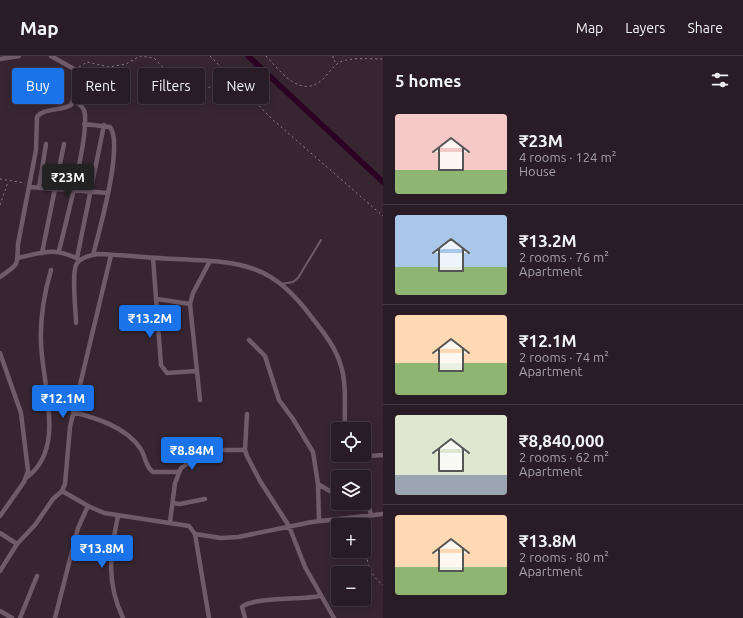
<!DOCTYPE html>
<meta charset="utf-8">
<style>
body{margin:0;font-family:Ubuntu,sans-serif;background:#31252e;color:#f1f3f6;height:100vh;display:flex;flex-direction:column;font-size:15px;white-space:nowrap}
*{box-sizing:border-box;margin:0}
p{font-size:13px;color:#a5a1a7}
.icon{flex:none;width:22px;height:22px;fill:none;stroke:currentColor;stroke-width:2;stroke-linecap:round;stroke-linejoin:round}
.map{position:relative;flex:1;overflow:hidden}
.details{display:flex;flex-direction:column;background:#291c26;width:360px}
.details>*{flex:none}
.top-card{position:absolute;left:12px;top:12px;width:311px;height:36px;display:flex;gap:8px}
.buttons{position:absolute;left:331px;top:366px;display:grid;gap:8px}
.buttons a{display:grid;place-items:center;width:40px;height:40px;border-radius:4px;background:#291c26;box-shadow:0 2px 10px #0003,0 0 0 1px #453a43;font-size:20px}
.price{position:absolute;translate:-50% -34px;padding:0 9px;border-radius:4px;background:#1a73e8;color:#fff;font-size:13px;line-height:26px;filter:drop-shadow(0 1px 2px #0008)}
.price::after{content:'';position:absolute;left:50%;top:24px;width:12px;height:9px;margin-left:-6px;background:inherit;clip-path:polygon(0 0,100% 0,50% 100%)}
.price.on{background:#222;color:#fff}
ul{padding:0;list-style:none}
li{display:flex;align-items:center;gap:12px;height:100px;padding:0 12px}
li+li{border-top:1px solid #453a43}
li span{display:grid;place-items:center;flex:none;width:112px;height:80px;border-radius:4px;color:#555}
li>.icon{margin-inline-start:auto}
span .icon{width:48px;height:48px;fill:#fffc;stroke-width:1}
li b{font-size:17px}
h2{display:flex;justify-content:space-between;align-items:center;height:48px;padding:0 12px;font-size:17px}
.pill{padding:0 14px;border-radius:4px;background:#291c26;box-shadow:0 2px 10px #0003,0 0 0 1px #453a43;font-size:14px;line-height:36px}
.pill.on{background:#1a73e8;color:#fff}
header{display:flex;align-items:center;gap:24px;box-sizing:border-box;height:56px;padding:0 20px;background:#291c26;border-bottom:1px solid #453a43}
header strong{font-size:19px}
nav{display:flex;gap:22px;margin-inline-start:auto;font-size:14px}
main{display:flex;flex:1;min-height:0}
.map>svg:first-child{display:block}
</style>
<header>
<strong>Map</strong>
<nav><a>Map</a><a>Layers</a><a>Share</a></nav>
</header>
<main>
<div class="map">
<svg width="383" height="562" viewBox="0 0 383 562">
<rect width="100%" height="100%" fill="#372632"/>
<g fill="none" stroke-linecap="round" stroke-linejoin="round">
<path stroke="#2b0023" stroke-width="5.5" d="M248,0L383,126"/>
<path stroke="#8d7f89" stroke-width="1" stroke-dasharray="2 3" stroke-linecap="butt" d="M210,0L272,63L383,160
M266,0C280,15 301,44 323,23C329,17 333,10 340,6C352,1 370,3 383,3
M333,0V4L338,7
M79,11L87,6L109,11L126,8L140,0L154,2C182,31 193,43 231,22
M0,123L25,127
M0,149L8,126
M370,464C366,487 361,513 383,529"/>
<path stroke="#6f5b69" stroke-width="2" d="M281,228L293,226L298,222L321,184"/>
<path stroke="#6f5b69" stroke-width="4.5" d="M0,3L19,0
M84,68L110,71C124,89 99,176 93,199
M29,131L108,137
M39,132L46,88
M59,195C65,169 91,74 84,54C82,50 77,46 74,43
M42,197L64,88
M18,202C44,196 55,191 80,204
M77,202L104,69
M153,202L161,309L167,317L196,315
M0,221C19,207 17,212 18,188L36,94L37,61C43,52 61,55 71,49C76,38 81,24 74,13L51,0
M157,243L190,248
M76,267C76,255 71,215 77,207C82,201 91,199 98,198C124,199 150,202 176,203C242,206 271,206 313,263C324,277 336,292 341,310C347,329 344,353 345,373
M249,284L265,300L279,344L293,363L313,396L318,428L319,465
M0,297L21,357L28,415L24,426L0,460
M47,340L77,341
M200,344L190,248L193,237L210,205
M73,356C96,362 126,371 140,392C146,400 145,411 153,416H179
M247,358L245,394L247,400L260,425L289,470L305,511L334,562
M349,399L354,401L383,399
M26,422C67,393 42,329 41,287C40,262 44,238 51,214
M318,428L338,440
M62,435L88,450L104,457L189,470L195,478L209,562
M364,445L368,447L371,459
M173,447L180,448L205,443
M118,460C110,498 106,526 123,562
M170,466L175,427L181,412L187,408L203,403L222,394H245
M0,477L17,488
M195,478L221,482L238,481L312,466L383,458
M0,515L17,488L35,469L53,443L62,435L65,428L70,371L111,199
M0,555L12,562
M20,562L37,520
M55,562L78,472L88,450
M245,562L242,551C252,541 302,544 320,540"/>
</g>
</svg>
<div class="buttons">
<a><svg class="icon" aria-label="locate" viewBox="0 0 24 24"><circle cx="12" cy="12" r="6"/><path d="M12 2v4M12 18v4M2 12h4M18 12h4"/></svg></a>
<a><svg class="icon" aria-label="layers" viewBox="0 0 24 24"><path d="M12 4l9 5-9 5-9-5zM3 14l9 5 9-5"/></svg></a>
<a>+</a>
<a>−</a>
</div>
<b class="price on" style="left:68px;top:142px">₹23M</b>
<b class="price" style="left:150px;top:283px">₹13.2M</b>
<b class="price" style="left:63px;top:363px">₹12.1M</b>
<b class="price" style="left:192px;top:415px">₹8.84M</b>
<b class="price" style="left:102px;top:513px">₹13.8M</b>
<div class="top-card">
<a class="pill on">Buy</a>
<a class="pill">Rent</a>
<a class="pill">Filters</a>
<a class="pill">New</a>
</div>
</div>
<section class="details">
<h2>5 homes<svg class="icon" aria-label="filters" viewBox="0 0 24 24"><path d="M4 7h16M4 17h16"/><circle cx="9" cy="7" r="2"/><circle cx="15" cy="17" r="2"/></svg></h2>
<ul>
<li><span style="background:linear-gradient(#f6c9c9 70%,#8fb573 0)"><svg class="icon" aria-label="home" viewBox="0 0 24 24"><path d="M3 11l9-7 9 7M6 9v11h12V9"/></svg></span><div><b>₹23M</b><p>4 rooms · 124 m²</p><p>House</p></div></li>
<li><span style="background:linear-gradient(#a9c7e8 65%,#8fb573 0)"><svg class="icon" aria-label="home" viewBox="0 0 24 24"><path d="M3 11l9-7 9 7M6 9v11h12V9"/></svg></span><div><b>₹13.2M</b><p>2 rooms · 76 m²</p><p>Apartment</p></div></li>
<li><span style="background:linear-gradient(#ffd9b3 60%,#8fb573 0)"><svg class="icon" aria-label="home" viewBox="0 0 24 24"><path d="M3 11l9-7 9 7M6 9v11h12V9"/></svg></span><div><b>₹12.1M</b><p>2 rooms · 74 m²</p><p>Apartment</p></div></li>
<li><span style="background:linear-gradient(#dfe7d0 75%,#9aa5b1 0)"><svg class="icon" aria-label="home" viewBox="0 0 24 24"><path d="M3 11l9-7 9 7M6 9v11h12V9"/></svg></span><div><b>₹8,840,000</b><p>2 rooms · 62 m²</p><p>Apartment</p></div></li>
<li><span style="background:linear-gradient(#ffd9b3 65%,#8fb573 0)"><svg class="icon" aria-label="home" viewBox="0 0 24 24"><path d="M3 11l9-7 9 7M6 9v11h12V9"/></svg></span><div><b>₹13.8M</b><p>2 rooms · 80 m²</p><p>Apartment</p></div></li>
</ul>
</section>
</main>
